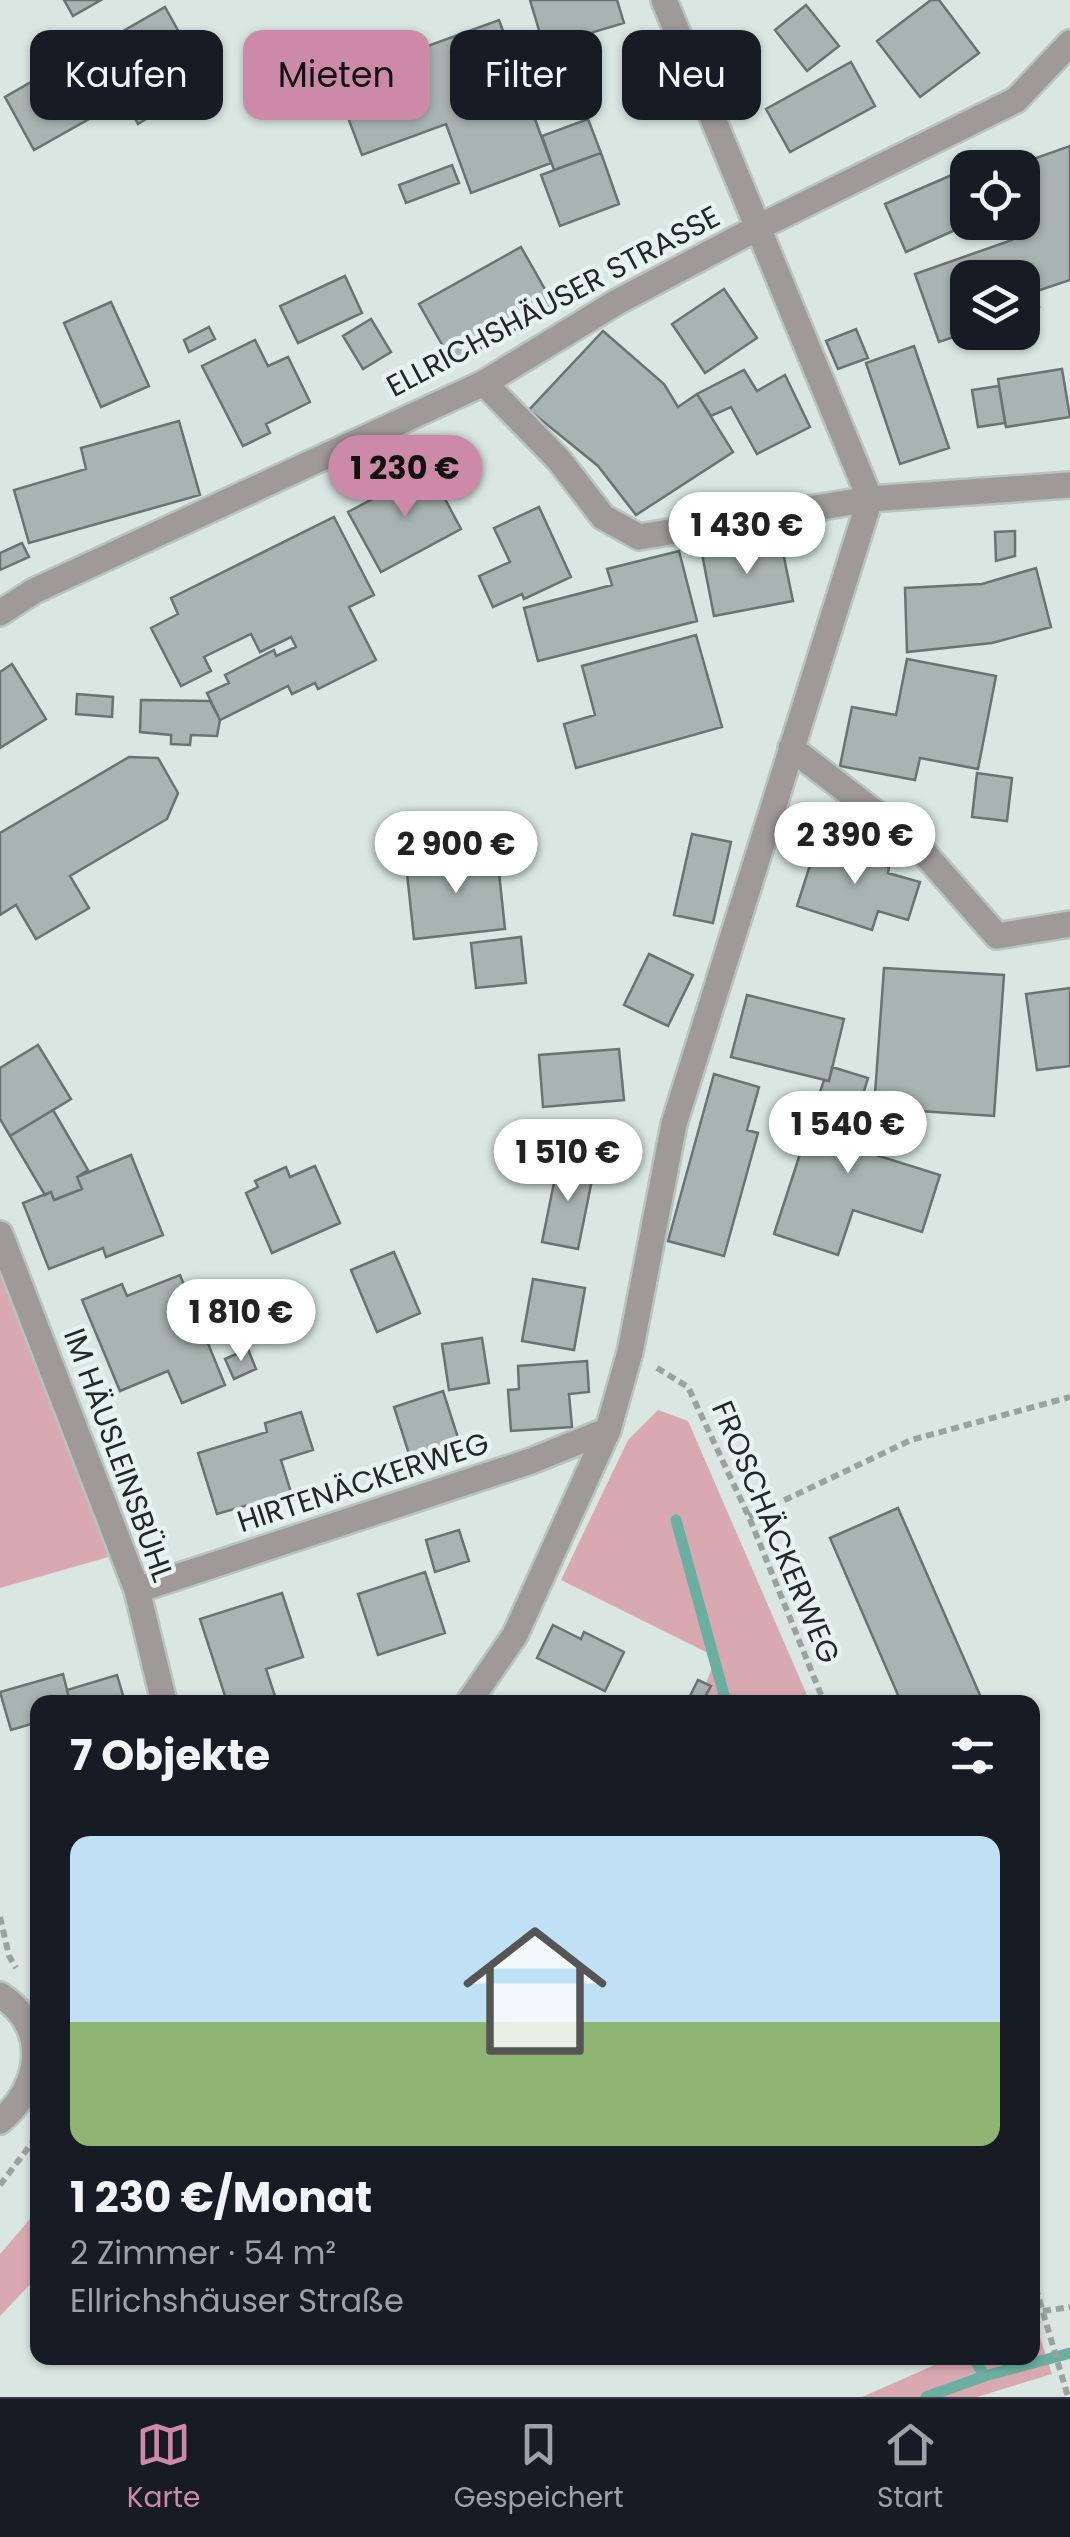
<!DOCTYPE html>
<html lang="de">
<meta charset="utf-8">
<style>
body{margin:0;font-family:Poppins,sans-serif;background:#20242c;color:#f1f3f6;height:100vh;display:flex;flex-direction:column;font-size:38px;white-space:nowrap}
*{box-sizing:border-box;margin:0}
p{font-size:32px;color:#9ea1a6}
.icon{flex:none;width:55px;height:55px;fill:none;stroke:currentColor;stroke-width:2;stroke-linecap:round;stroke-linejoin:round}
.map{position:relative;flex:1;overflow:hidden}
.sheet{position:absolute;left:30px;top:1695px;width:1010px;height:670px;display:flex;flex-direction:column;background:#171b24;border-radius:20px;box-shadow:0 2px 8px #0004}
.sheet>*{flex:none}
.banner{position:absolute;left:30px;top:30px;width:1010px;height:90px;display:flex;gap:20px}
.tools{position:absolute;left:950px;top:150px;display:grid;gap:20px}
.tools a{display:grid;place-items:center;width:90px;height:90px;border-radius:20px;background:#171b24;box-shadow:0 2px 8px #0004;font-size:50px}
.price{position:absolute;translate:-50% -85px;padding:0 22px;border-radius:35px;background:#fff;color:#222;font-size:32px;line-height:65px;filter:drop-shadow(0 2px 5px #0008)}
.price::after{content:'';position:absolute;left:50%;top:60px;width:30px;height:22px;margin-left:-15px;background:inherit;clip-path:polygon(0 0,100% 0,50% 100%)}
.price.current{background:#cd89a8;color:#111}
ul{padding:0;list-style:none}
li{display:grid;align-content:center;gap:20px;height:530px;padding:0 40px}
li+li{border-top:2px solid #363941}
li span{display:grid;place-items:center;height:310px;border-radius:20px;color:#555}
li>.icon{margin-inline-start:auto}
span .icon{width:180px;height:180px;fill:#fffc;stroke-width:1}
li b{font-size:42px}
h2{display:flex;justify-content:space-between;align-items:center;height:120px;padding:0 40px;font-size:42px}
.tag{padding:0 35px;border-radius:20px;background:#171b24;box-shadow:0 2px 8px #0004;font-size:35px;line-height:90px}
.tag.current{background:#cd89a8;color:#111}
.dock{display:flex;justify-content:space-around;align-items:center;height:140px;border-top:2px solid #363941;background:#171b24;font-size:28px;color:#9ea1a6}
.dock a{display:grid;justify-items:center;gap:5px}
.dock .current{color:#cd89a8}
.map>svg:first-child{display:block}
</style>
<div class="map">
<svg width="1070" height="2397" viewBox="0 0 1070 2397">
<rect width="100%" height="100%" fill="#d9e6e2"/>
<path fill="#d9a9b2" d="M0,1266L112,1556L0,1588Z
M658,1410L688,1421L810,1702H699L716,1657L561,1580L628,1440Z
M37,2211V2277L0,2316V2254Z
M1033,2316L1052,2374L977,2397H862L939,2363L938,2358H1032Z"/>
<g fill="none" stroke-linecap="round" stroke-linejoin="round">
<path stroke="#6bafa1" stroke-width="11" d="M676,1520L726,1702
M973,2358L985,2376
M926,2397L985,2376L1070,2353"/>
</g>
<path fill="#a8b4b1" stroke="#697472" stroke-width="2.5" d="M64,0H101L73,16Z
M530,0H617L624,23L544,47Z
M931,0H939L979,53L920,97L877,41Z
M806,5L839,46L807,71L775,30Z
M165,7L195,61L140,91L111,38Z
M499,20L551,163L471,193L446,124L362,155L334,80Z
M851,62L875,106L790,152L766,109Z
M59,66L89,119L34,150L5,97Z
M154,94L162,109L138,124L129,108Z
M588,119L601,153L554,170L542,136Z
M1070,146V280L1034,292L1039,307L1022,313V278H968V332L939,342L915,274L1012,240L1006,222H1022V168H1008Z
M601,153L619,204L560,226L541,175Z
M452,165L459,183L406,203L399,185Z
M961,171L968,186V222H973L906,252L885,204Z
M521,247L555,307L453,364L419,304Z
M345,276L362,313L298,343L280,306Z
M724,289L757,338L705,373L672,324Z
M111,302L149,386L101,407L64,323Z
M371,319L391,352L363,369L343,336Z
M209,327L215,339L189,352L184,340Z
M856,329L868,358L838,369L826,341Z
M603,331L664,384L678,407L697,394L733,452L636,515L598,466L529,410Z
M255,340L268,366L288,357L310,402L266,424L270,433L243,446L202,366Z
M914,346L949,448L900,464L866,363Z
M1062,369L1070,417L1006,427L998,379Z
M744,370L757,391L785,375L810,427L757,454L731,407L711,416L697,394Z
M999,386L1005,423L978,427L972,390Z
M179,421L200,495L29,543L14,490L86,469L81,448Z
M429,469L461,529L381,572L348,512Z
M539,507L571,577L524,599L522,594L493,607L479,576L510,562L494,528Z
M334,517L374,595L349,607L376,660L318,689L315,683L292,694L288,686L220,720L207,693L229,683L225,675L274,650L276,656L296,647L291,637L260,652L251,634L204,657L211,671L181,686L151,628L178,614L171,598Z
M1015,531V556L996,561L995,532Z
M780,538L793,601L714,616L702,554Z
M22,543L29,557L0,570V553Z
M679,551L697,621L538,661L524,608L612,585L607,569Z
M1036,568L1051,627L992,643L907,652L905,588L982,584Z
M696,635L722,727L576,768L564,724L595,715L582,666Z
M907,659L996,676L978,769L920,758L915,780L840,766L852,707L896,715Z
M12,664L46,719L0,748V672Z
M77,694L113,697L112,717L76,714Z
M141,700L210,701L220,720L217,736L191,735L190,745L171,744V735L140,732Z
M129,757L158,758L178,793L167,819L70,876L89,908L36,939L16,905L0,915V833Z
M977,773L1012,778L1007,821L972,817Z
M692,834L731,842L713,923L674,915Z
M817,843L837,849L839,843L867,851L864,859L889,867L888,873L920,882L908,920L878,911L872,930L797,906Z
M497,854L505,929L414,939L406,864Z
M521,937L526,983L476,988L471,943Z
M649,954L693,975L668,1026L624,1005Z
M884,968L1004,975L994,1116L874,1108Z
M1070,988V1066L1037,1070L1026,994Z
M747,995L844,1019L829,1081L731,1057Z
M38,1045L71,1099L10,1136L0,1119V1068Z
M619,1049L624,1100L543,1107L539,1055Z
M832,1067L868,1078L847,1146L940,1175L922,1232L853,1210L838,1255L774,1234L824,1080L829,1081Z
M714,1074L759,1087L747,1130L758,1133L724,1256L668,1241Z
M53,1110L88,1170L77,1177L82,1189L54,1200L51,1192L45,1195L10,1136Z
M131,1155L163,1235L106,1257L103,1248L49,1269L23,1203L51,1192L54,1200L82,1189L77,1177Z
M559,1158L595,1165L578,1249L542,1242Z
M315,1166L340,1223L272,1253L246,1193L258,1187L255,1181L286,1167L290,1177Z
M394,1252L420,1313L377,1332L351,1270Z
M180,1275L225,1385L182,1403L168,1371L120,1391L82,1300L122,1284L127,1296Z
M533,1279L585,1288L574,1350L522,1341Z
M482,1338L489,1383L449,1390L442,1344Z
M248,1349L256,1369L234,1379L225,1359Z
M587,1361L589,1392L569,1394L572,1427L511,1431L508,1390L519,1389L518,1366Z
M443,1391L459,1441L410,1457L394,1407Z
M301,1412L313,1450L281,1460L294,1502L258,1514L255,1503L217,1514L198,1453L267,1432L265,1423Z
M898,1508L983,1702H901L830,1538Z
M459,1530L469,1561L435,1572L426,1540Z
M425,1572L445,1633L378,1655L358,1594Z
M282,1593L303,1657L266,1669L277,1702H227L200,1619Z
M553,1625L581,1639L584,1632L624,1652L605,1691L537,1658Z
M63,1674L70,1702H38V1722L11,1730L0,1692Z
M117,1675L125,1702H70L67,1690Z
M698,1680L711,1686L702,1702H687Z"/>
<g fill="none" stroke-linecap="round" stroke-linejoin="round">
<defs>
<path id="minor" d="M484,383L559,460L603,517L639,537L870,499L1070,485
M0,613L34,591L484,383L617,302L759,227L1016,100L1070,43
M791,748L917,845L997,936L1070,924
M0,1234L137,1590L164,1702
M137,1590L531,1461L608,1430
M469,1702L515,1635L608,1430L630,1352L674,1124L870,499L664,0
M0,1995C50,2027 42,2087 0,2121"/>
</defs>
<use href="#minor" stroke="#b8c4c0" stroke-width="30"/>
<path stroke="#99a29f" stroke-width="6" stroke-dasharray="8 5" stroke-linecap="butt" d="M657,1368L688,1387L749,1517L824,1702
M749,1517L911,1440L1070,1397
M0,1917L9,1956L16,1968
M0,2185L38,2135
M1032,2275L1068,2397
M1043,2311L1070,2307"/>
<use href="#minor" stroke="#9f999a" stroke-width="25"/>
</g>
<g text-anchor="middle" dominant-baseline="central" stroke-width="9" stroke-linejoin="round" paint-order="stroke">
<g font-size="30" fill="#232726" stroke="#e6f3f0">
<text transform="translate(553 301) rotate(-28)">ELLRICHSHÄUSER STRASSE</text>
<text transform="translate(119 1455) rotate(70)">IM HÄUSLEINSBÜHL</text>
<text transform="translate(363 1482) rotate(-18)">HIRTENÄCKERWEG</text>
<text transform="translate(776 1532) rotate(67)">FROSCHÄCKERWEG</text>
</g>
</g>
</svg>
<div class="tools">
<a><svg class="icon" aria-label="locate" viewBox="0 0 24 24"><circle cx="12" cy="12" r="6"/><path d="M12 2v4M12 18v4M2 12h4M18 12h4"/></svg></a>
<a><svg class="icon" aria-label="layers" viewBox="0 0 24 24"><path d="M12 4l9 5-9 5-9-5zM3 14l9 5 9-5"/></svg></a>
</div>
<b class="price current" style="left:405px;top:520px">1 230 €</b>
<b class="price" style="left:747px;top:577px">1 430 €</b>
<b class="price" style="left:855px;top:887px">2 390 €</b>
<b class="price" style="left:456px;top:896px">2 900 €</b>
<b class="price" style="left:848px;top:1176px">1 540 €</b>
<b class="price" style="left:568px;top:1204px">1 510 €</b>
<b class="price" style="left:241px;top:1364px">1 810 €</b>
<div class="banner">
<a class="tag">Kaufen</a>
<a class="tag current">Mieten</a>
<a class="tag">Filter</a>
<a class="tag">Neu</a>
</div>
<section class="sheet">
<h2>7 Objekte<svg class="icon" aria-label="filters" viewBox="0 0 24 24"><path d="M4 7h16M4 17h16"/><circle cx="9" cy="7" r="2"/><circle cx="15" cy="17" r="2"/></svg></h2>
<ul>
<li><span style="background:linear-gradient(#bfe0f5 60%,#8fb573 0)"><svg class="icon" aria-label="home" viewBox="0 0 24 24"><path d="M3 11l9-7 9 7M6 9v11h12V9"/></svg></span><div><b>1 230 €/Monat</b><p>2 Zimmer · 54 m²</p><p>Ellrichshäuser Straße</p></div></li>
</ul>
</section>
</div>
<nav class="dock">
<a class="current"><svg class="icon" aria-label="map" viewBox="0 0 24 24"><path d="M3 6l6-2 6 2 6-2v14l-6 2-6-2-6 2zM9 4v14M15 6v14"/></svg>Karte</a>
<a><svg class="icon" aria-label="saved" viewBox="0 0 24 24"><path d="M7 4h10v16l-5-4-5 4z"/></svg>Gespeichert</a>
<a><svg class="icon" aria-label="home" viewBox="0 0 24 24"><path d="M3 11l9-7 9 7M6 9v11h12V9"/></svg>Start</a>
</nav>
